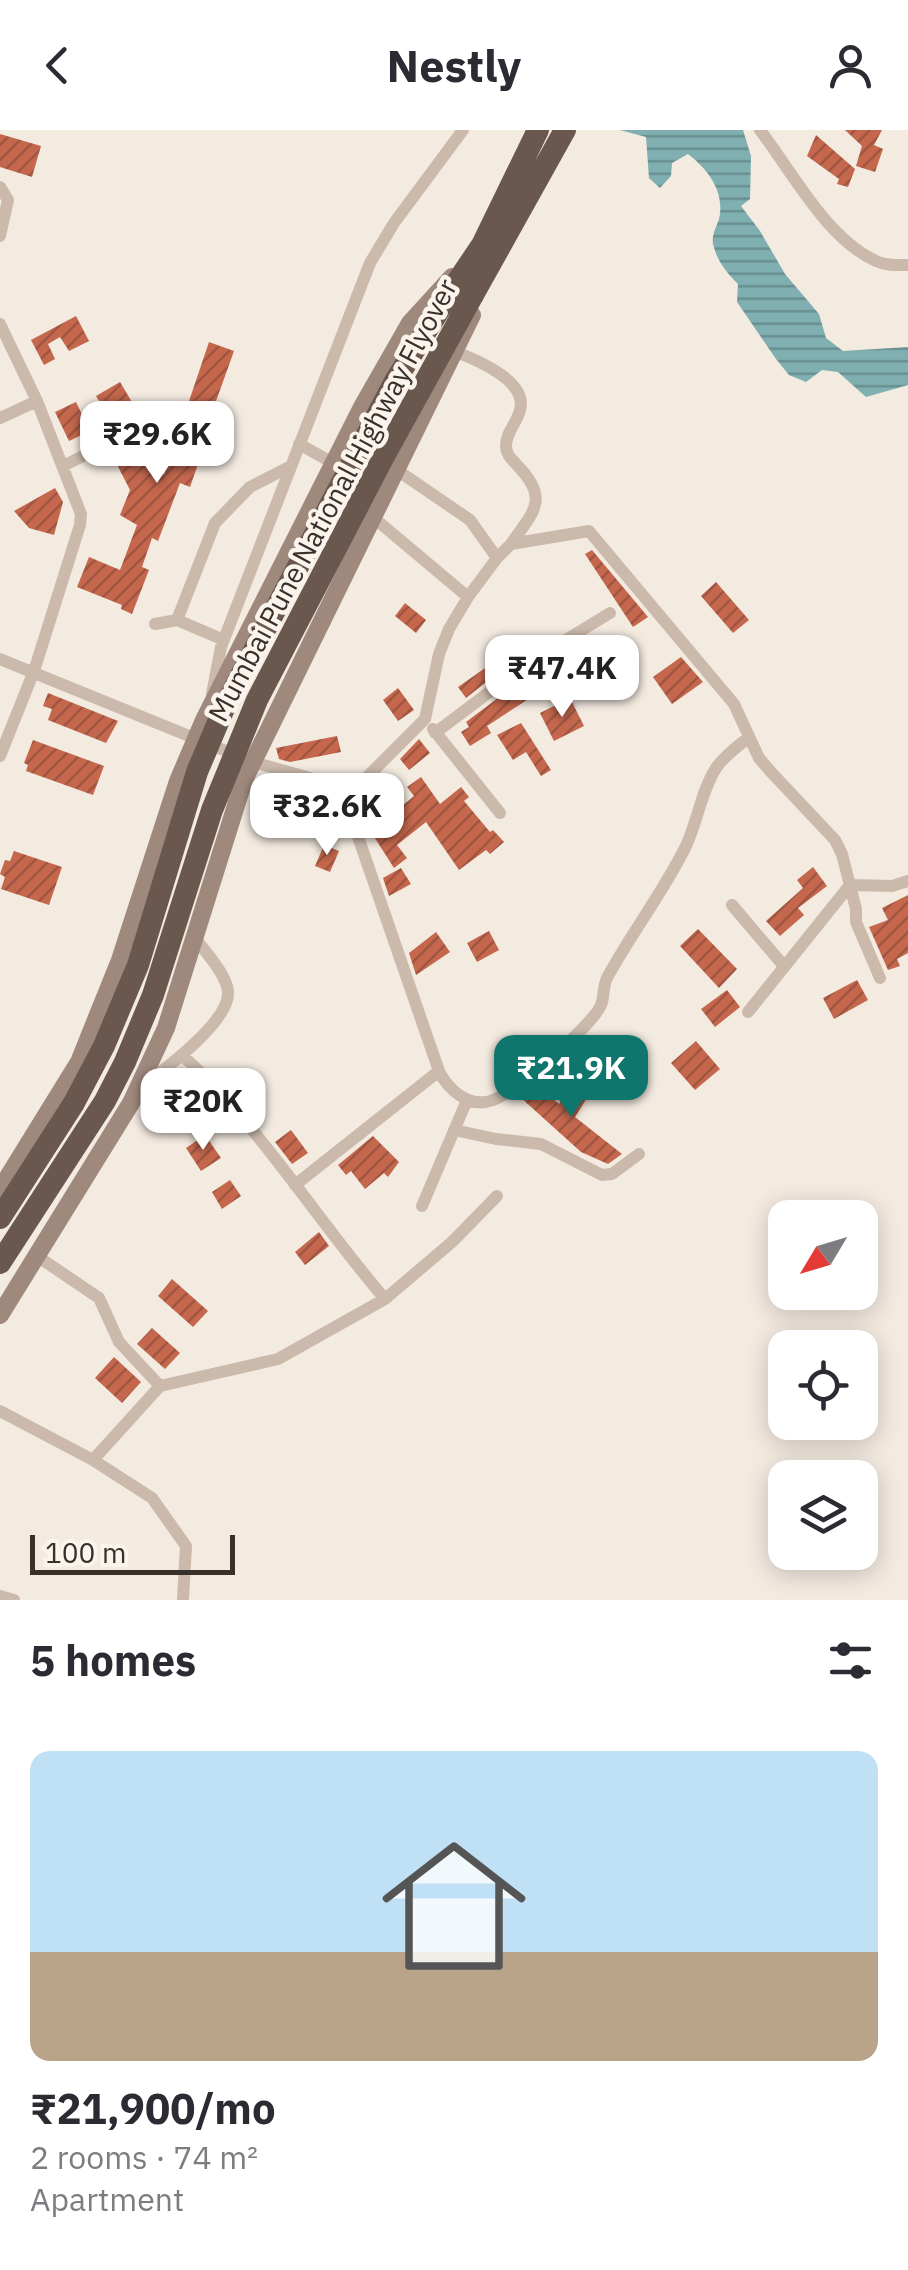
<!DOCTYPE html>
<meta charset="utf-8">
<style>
body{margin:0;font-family:"IBM Plex Sans",sans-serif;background:#f2f2f3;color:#2b2b33;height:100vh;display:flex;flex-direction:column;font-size:38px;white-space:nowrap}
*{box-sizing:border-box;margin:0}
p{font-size:32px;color:#7c7c81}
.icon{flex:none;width:55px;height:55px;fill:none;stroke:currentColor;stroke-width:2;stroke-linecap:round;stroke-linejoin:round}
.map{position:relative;height:1470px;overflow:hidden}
.sheet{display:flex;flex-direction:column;background:#fff;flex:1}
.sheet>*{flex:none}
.needle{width:65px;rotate:232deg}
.controls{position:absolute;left:768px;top:1070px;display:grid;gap:20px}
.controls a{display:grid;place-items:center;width:110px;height:110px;border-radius:20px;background:#fff;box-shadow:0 5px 25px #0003;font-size:50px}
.scale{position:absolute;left:30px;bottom:25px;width:205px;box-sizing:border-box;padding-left:10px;border:5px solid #392f2b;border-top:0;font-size:28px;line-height:35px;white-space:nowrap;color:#392f2b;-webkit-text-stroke:8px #faf4ed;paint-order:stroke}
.price{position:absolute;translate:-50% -85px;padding:0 22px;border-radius:20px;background:#fff;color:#222;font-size:32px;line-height:65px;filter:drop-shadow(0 2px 5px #0008)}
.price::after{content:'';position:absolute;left:50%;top:60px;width:30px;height:22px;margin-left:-15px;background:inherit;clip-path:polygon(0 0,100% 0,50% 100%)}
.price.current{background:#0f766e;color:#fff}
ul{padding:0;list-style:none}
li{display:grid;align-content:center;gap:20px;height:530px;padding:0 30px}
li+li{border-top:2px solid #e1e1e2}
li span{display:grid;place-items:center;height:310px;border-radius:20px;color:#555}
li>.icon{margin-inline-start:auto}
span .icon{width:180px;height:180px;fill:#fffc;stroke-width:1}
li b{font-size:42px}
h2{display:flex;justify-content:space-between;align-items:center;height:120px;padding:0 30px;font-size:42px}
header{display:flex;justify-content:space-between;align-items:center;height:130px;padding:0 30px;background:#fff;font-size:45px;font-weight:700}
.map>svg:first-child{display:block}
</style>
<header><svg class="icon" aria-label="back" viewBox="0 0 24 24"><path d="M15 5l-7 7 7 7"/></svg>Nestly<svg class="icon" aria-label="person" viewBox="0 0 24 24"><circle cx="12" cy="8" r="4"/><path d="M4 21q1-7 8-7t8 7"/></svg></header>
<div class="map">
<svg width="908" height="1470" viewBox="0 0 908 1470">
<defs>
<pattern id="water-rules" width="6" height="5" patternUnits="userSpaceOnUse" patternTransform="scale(2.5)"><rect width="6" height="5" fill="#7fafb0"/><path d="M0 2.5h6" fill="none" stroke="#698f8f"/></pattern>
<pattern id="building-hatch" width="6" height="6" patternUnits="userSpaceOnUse" patternTransform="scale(2.5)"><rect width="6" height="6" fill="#c4674d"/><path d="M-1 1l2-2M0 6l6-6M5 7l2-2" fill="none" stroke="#a05540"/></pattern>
</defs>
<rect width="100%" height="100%" fill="#f3eae0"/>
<path fill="url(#water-rules)" d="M620,0H743L751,26L750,69L741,76L760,101L785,144L819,184L826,208L843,221L908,217V255L866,267L838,242L822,240L806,252L789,245L776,229L737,172L738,154C726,142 717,131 713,114C711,103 719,94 720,84C723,58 706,38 688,24L672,33L671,46L660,58L649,48L646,7Z"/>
<path fill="url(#building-hatch)" d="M845,0H882L874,15L883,19L875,42L856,36L862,16Z
M0,4L41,16L32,47L0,37Z
M816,5L855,39L848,57L837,54L839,49L807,26Z
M76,186L89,211L69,221L60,207L48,214L55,229L44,235L31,210Z
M209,212L234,221L201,313L205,314L190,357L180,353L158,411L152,408L142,437L149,440L132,484L121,479L122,475L77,457L89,427L120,440L137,395L120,385L130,360L111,323L139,309L141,312L146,309L164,345Z
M120,252L138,282L128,288L130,291L115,299L96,266Z
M76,272L90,301L69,311L55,282Z
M55,358L63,372L54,405L29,398L14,381Z
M592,420L648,487L633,497L585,424Z
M716,452L749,490L733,503L701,466Z
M405,473L426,490L416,503L395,486Z
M568,521L579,542L562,551L560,548L487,596L491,603L470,616L461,602L469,597L466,592L534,541Z
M681,527L703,552L672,574L653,547Z
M498,529L504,538L466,568L458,557Z
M398,558L414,580L398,591L383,570Z
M48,563L118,591L106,613L48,590L52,579L43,576Z
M570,568L584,596L554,611L540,583Z
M521,593L551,640L541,646L526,622L513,630L497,605Z
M337,606L341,622L290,632L279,629L276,618Z
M419,609L430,623L409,640L400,629Z
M33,610L104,636L93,665L26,641L28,635L24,633Z
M421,647L440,674L461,657L469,667L464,671L490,702L493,700L504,712L490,724L486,720L459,740L426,692L397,715L407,728L394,738L362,688L384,676L390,686L414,666L407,657Z
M324,715L339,721L330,742L315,736Z
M14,721L62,737L49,775L1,759L5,747L0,744L5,730L10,731Z
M813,737L827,756L798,778L804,785L780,806L766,791L803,758L797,750Z
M401,738L411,754L389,766L383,748Z
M908,765V823L897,829L900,836L888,840L869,797L888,790L882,778Z
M698,799L737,839L719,858L680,816Z
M489,801L499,820L477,832L467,813Z
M436,802L450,822L416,845L409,823Z
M857,850L868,870L834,889L823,868Z
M727,860L740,877L715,897L701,879Z
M696,911L720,939L695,960L671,933Z
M181,938L212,969L199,982L168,950Z
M575,949L592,960L575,987L622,1024L608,1034L581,1022L520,967L535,954L559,974Z
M291,1000L308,1023L292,1034L275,1012Z
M205,1005L221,1028L201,1041L186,1018Z
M373,1006L399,1032L388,1047L384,1043L365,1059L351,1041L346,1045L338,1035Z
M230,1050L241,1066L222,1079L212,1062Z
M319,1102L329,1116L305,1135L295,1122Z
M172,1149L208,1181L193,1197L158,1166Z
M152,1198L180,1223L165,1239L137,1214Z
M114,1227L141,1252L122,1273L95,1248Z"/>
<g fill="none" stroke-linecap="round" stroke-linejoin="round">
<path stroke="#cbbaac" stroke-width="12" d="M760,0C792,42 827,109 876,131C886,136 898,135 908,135
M0,57L8,70L0,106
M0,194L37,271L81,384L80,395L34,541L0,626
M456,222C477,230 528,251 520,280C517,293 506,302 506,316C506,325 512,329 517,335C550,369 534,381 511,414
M0,288L37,271
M299,314L333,333
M63,336L159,288
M397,340L470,390L497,428
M374,388L468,467
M177,490L215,393L250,357L291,336
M155,494L177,490L224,510
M0,529L253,632L324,652L337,659L345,669L439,941C448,960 470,979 493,970C515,962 592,896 601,875C605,866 602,856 608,846C632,802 664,761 686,716C698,690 701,662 716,638C724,626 738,616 749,607
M212,564L221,517L370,133L394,93L463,0
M433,599L500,683
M435,603L528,533L610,483
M345,669L425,589L439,524L449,499L468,467L497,428L511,414L589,401L734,574L759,628L771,642L835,710L842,724L856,779V792L880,848
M732,775L783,835
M748,882L850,755L892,756L908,751
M183,926C261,997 316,1089 385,1169
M139,959C161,942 230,892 228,862C227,845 206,823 196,809
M454,1000L496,1009L541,1014L602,1045L612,1044L639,1024
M295,1055L439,941
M422,1076L467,970
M37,1126L99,1168L119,1212L160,1256
M0,1281L93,1330L152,1368L186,1416L183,1470
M93,1330L160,1256L278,1229L385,1169L452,1112L497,1066
M0,1466L14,1470"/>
<path stroke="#9f897d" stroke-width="18" d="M0,1060L79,932L120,830L178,651L204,590L362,277L410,193L452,147
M0,1185L131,973L166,898L244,650L472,185"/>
<path stroke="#6a584f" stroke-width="22" d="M455,155L482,115L538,0
M473,165L565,0"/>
<path stroke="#6a584f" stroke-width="22" d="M0,1088L74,973L104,916L138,835L197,642L225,576L395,251L455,155
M0,1133L105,971L125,932L153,865L212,680L257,570L383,328L473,165"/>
</g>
<g text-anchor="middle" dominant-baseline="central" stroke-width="9" stroke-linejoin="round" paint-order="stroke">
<g font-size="28" fill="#392f2b" stroke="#faf4ed">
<text transform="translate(332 370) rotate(-62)">Mumbai Pune National Highway Flyover</text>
</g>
</g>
</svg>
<div class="controls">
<a><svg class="needle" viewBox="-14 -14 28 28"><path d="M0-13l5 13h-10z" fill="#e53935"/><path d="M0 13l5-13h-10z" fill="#7c7c81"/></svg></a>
<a><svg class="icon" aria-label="locate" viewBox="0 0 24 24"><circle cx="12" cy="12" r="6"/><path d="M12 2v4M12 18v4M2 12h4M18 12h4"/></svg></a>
<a><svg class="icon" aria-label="layers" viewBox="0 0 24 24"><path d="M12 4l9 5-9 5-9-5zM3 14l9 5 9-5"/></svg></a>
</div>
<div class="scale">100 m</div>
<b class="price" style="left:157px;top:356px">₹29.6K</b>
<b class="price" style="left:562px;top:590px">₹47.4K</b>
<b class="price" style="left:327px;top:728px">₹32.6K</b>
<b class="price current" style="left:571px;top:990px">₹21.9K</b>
<b class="price" style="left:203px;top:1023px">₹20K</b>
</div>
<section class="sheet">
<h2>5 homes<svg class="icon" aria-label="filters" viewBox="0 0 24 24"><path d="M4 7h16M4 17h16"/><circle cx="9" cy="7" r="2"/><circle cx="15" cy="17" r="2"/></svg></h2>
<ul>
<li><span style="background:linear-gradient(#bfe0f5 65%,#b9a48a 0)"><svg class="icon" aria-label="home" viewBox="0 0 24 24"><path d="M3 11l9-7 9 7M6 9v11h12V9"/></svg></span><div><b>₹21,900/mo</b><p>2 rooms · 74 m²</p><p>Apartment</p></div></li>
</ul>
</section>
